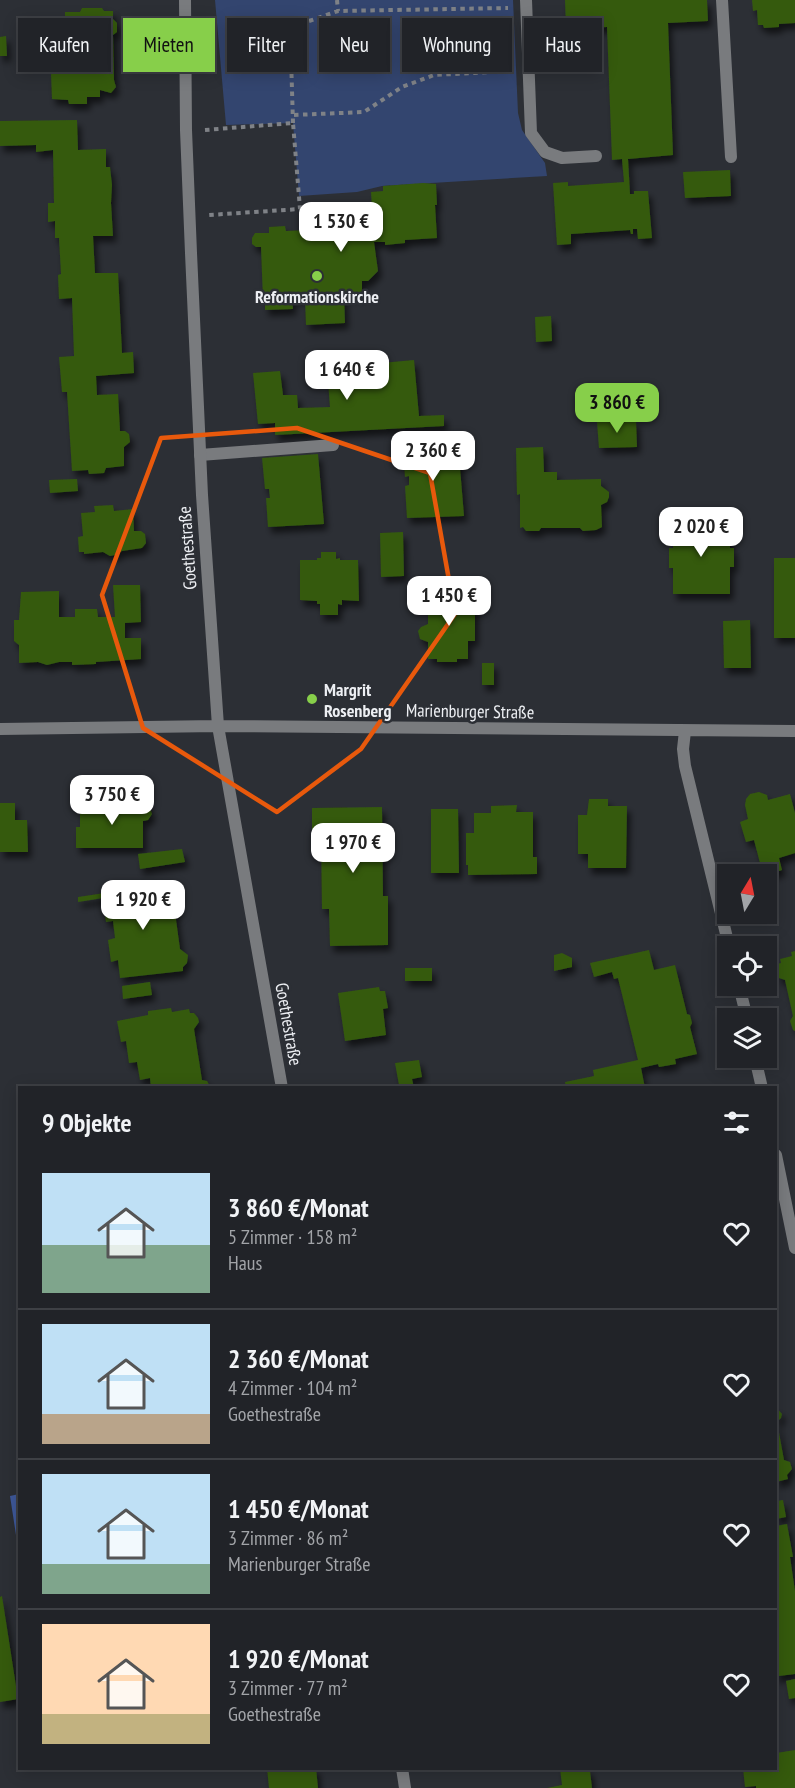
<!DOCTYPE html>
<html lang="de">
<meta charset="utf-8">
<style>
body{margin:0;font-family:"PT Sans Narrow",sans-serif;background:#292b30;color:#f1f3f6;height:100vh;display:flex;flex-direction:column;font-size:22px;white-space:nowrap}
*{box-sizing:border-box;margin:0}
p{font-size:20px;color:#a2a4a8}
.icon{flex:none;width:33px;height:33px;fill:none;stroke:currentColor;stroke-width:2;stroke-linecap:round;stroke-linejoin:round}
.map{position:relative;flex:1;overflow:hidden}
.panel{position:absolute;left:18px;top:1086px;width:759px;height:684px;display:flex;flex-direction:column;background:#212328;border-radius:0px;box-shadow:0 3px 15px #0003,0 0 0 2px #3e4045}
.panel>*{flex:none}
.hud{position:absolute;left:18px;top:18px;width:759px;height:54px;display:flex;gap:12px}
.needle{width:39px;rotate:10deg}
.buttons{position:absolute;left:717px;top:864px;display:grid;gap:12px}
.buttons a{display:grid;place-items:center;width:60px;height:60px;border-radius:0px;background:#212328;box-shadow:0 3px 15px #0003,0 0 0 2px #3e4045;font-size:30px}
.price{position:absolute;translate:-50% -51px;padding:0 14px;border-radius:12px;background:#fff;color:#222;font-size:20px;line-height:39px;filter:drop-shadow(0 2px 3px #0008)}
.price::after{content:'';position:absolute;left:50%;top:36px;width:18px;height:14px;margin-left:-9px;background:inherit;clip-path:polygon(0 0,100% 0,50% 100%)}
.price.on{background:#87cf4a;color:#111}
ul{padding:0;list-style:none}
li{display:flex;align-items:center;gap:18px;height:150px;padding:0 24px}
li+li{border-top:2px solid #3e4045}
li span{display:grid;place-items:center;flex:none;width:168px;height:120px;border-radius:0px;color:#555}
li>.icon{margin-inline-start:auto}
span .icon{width:72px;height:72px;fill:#fffc;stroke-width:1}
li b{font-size:26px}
h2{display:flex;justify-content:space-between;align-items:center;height:72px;padding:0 24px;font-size:26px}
.pill{padding:0 21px;border-radius:0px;background:#212328;box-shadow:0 3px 15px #0003,0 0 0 2px #3e4045;font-size:21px;line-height:54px}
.pill.on{background:#87cf4a;color:#111}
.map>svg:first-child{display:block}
</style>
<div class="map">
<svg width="795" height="1788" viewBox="0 0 795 1788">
<defs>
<filter id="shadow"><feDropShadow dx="3.5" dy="6" stdDeviation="3" flood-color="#0009"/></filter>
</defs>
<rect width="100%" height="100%" fill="#2c2f35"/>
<path fill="#33456f" d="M215,0H513L518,113L522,130L545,163L547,176L382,186L357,192L299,196L293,123L226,125Z"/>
<path fill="#3e5899" d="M19,1494V1535H16L10,1496Z"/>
<path fill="#345a0e" filter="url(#shadow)" d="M565,0H707L708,21L668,23L673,155L628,159L630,194H634V191H648L652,238L638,239L637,229H633V234H631L630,230L571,234V244L557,245L553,183L568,182V186L624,182L622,159L612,160L607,27L566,29Z
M752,0H795V23L779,24V27L764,28L763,25H758L757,10L753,11Z
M82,8H102L104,11H113V19L117,23V32L113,35L114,80L116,87L111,93L100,90V97H87V104H69L68,100L52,99L51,74H56L53,35H65V12H80Z
M6,36L7,56H0V37Z
M77,120L78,150L106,149V167H110L112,185L111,203L113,236H93L95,273H118L122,353L133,352L134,373L96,376L97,395L118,394L120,431H125L129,434L130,442L124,447V466L106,468L104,473L89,474L88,470L72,471L67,392H62L59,357L74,356L72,298L59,299L58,275L61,274L59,238H55V221L48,222V203H54L53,150L36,152V145L0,146V121Z
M730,170L731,196L685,198L683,172Z
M423,183L436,184L437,205H435L437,238L405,240V243L385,245V242H374L378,271L368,281H362V294L344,296L345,323L306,325L305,298L292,299L293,309L265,310V300H263L261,247H256L252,244V238L255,233H269V227L285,226L286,231L355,228V226L373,225L371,192L383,191V186Z
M551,316L552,341L536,342L535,317Z
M414,360L419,416L444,415V426L275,435V423L258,424L253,373L280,371L283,395H297L298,408L330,407L327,368Z
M636,421L637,447L599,448L597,422Z
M458,444L464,516L407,518L405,486L409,485V476L405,477L403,448Z
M543,447L544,472H557V480L601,479V486L609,492V497L607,502L601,505L602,527L596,530L583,531L580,528H541L539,531H526L523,527L520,528V494L517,495L516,448Z
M318,454L324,524L268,527L266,498H270L269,489H265L262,458Z
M77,479L78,491L50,493L49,480Z
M113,505L114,511L133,509L134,531H141L145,534L146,543L142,548L122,551L115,555L110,556L103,552L84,554V552H79L78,537L83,536L81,513L95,512L94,506Z
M673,521H730V548H734V567H730V594H673V568H669V548H673Z
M403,532L404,576L381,577L380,533Z
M321,552H336V559L340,558V560H358L359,601L342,600V605L338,604V615H320V604H317V601L300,600V560H317V558H321Z
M774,558H795V638H774Z
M113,585H140L141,622L125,623V638H141V659L96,662V664L72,665V662H59L47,665L38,662L19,663V645L14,641V620H19L21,592L59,591V617H75V609H97L98,617H115Z
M448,591H469V604L475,605V641H468V659H457V662H437V659H428V642L420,639L418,631L421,627L428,624V597H448Z
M750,620L751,668H724L723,621Z
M482,663H494V685H482Z
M759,792L767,795L768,800L790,794L795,813V853L779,858L782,870L767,875L764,862L760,863L754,840L746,842L740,822L748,819L745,805L746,799L750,794Z
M589,799H608V806H627L626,868H588V854H578V815H587Z
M0,803H15V820H27L28,852H0Z
M80,803H101V806H121V803H143L149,806L152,814L148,820L143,821V848H76V827H80Z
M517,805L516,812H533V857H537V874L468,875V865H466V833H474V813H491V806Z
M382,807L383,896H388V945L330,946L329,909H322L321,837H312V808Z
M431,809H458L459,873H431Z
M182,849L185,862L140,869L138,854Z
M171,883L180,949L188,955L187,963L183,967V971L120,978L118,960L111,962L108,940L115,938L113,921L106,922L103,898L78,902V897Z
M649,950L654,970L675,965L687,1014L690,1015L692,1023L690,1027L697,1054L675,1059L676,1064L659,1067L658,1064L641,1068L645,1088H566L565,1082L594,1076L593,1070L638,1060L618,978L614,979L612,972L594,977L590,963Z
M795,951V1031L793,1030L790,1021L793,1016L785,980L779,978L776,964L781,963L780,959L792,956L791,952Z
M562,953L572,958V967L554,971V955Z
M405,968H432V981H405Z
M150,982L152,995L123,999L122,986Z
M379,987L380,991H385L388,1008L383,1009L386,1035L345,1041L338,993Z
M171,1008L172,1012L189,1009L190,1013H194L198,1018L199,1022L194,1029L202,1080L207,1081L211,1088H151L150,1078L140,1080L137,1062L129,1063L126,1041L121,1042L117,1021L148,1015V1011Z
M419,1060L422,1077L412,1079L414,1088H390L399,1085L395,1063Z
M776,1407L782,1414L781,1418L777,1422L784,1460L790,1462L792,1469L787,1475L788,1479L776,1482Z
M783,1500L786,1517L776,1519V1501Z
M787,1524L793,1557H790L795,1591V1674L779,1676L776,1679V1526Z
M2,1596L18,1699L0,1702V1597Z
M795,1679V1698L789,1699L786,1681Z
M795,1750V1788H756V1786L745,1787L743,1768H776V1753Z
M267,1768H316L318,1788H269Z
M560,1768H587L588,1771H590L592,1788H547L562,1785Z"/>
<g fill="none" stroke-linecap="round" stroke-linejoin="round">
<path stroke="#7f8287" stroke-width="4" stroke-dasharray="4.5 4.5" stroke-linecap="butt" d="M337,0L338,11
M294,115L364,112L402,87L434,75L511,71
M293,123L291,57L293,40L309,21L338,11L508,8
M205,130L293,123L300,209L209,215"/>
<path stroke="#797b7e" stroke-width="12" d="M526,0L531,133L545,152L562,158L596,156
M722,0L731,157
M200,455L333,445"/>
<path stroke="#797b7e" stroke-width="12" d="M185,0L186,130L191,253L202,495L218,726L282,1088
M0,729L218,726L795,731
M685,731L683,749L685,766L729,946
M739,986L747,1018
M755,1058L762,1088
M776,1155L795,1248
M402,1768L405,1788"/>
</g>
<path fill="none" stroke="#e8590c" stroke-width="4.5" stroke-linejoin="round" d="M297,428L430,473L455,614L361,749L277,812L143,728L102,595L161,438Z"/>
<g fill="#87cf4a" stroke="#2c2f35" stroke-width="2">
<circle cx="317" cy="276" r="6"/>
<circle cx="312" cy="699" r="6"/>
</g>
<g text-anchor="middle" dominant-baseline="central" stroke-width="5" stroke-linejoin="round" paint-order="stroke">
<g font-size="18" font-weight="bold" fill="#edeff3" stroke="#2c2f35">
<text x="317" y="296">Reformationskirche</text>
<text x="324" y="689" text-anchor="start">Margrit<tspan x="324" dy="21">Rosenberg</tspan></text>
</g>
<g font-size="18" fill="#edeff3" stroke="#2c2f35">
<text transform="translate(187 548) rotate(-94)">Goethestraße</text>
<text transform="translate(470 711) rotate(1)">Marienburger Straße</text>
<text transform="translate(289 1024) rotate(80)">Goethestraße</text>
</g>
</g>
</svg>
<div class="buttons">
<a><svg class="needle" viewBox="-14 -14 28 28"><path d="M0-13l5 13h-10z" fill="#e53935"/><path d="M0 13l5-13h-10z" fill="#a2a4a8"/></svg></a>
<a><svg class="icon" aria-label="locate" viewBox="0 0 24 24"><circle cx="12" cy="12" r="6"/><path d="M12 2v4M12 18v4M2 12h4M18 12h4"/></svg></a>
<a><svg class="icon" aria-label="layers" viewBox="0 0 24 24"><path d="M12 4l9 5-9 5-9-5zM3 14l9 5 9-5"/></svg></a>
</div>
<b class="price" style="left:341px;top:253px">1 530 €</b>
<b class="price" style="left:347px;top:401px">1 640 €</b>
<b class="price on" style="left:617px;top:434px">3 860 €</b>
<b class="price" style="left:433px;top:482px">2 360 €</b>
<b class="price" style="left:701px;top:558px">2 020 €</b>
<b class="price" style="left:449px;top:627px">1 450 €</b>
<b class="price" style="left:112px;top:826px">3 750 €</b>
<b class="price" style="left:353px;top:874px">1 970 €</b>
<b class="price" style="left:143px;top:931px">1 920 €</b>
<div class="hud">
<a class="pill">Kaufen</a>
<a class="pill on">Mieten</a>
<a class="pill">Filter</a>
<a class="pill">Neu</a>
<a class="pill">Wohnung</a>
<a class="pill">Haus</a>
</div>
<section class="panel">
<h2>9 Objekte<svg class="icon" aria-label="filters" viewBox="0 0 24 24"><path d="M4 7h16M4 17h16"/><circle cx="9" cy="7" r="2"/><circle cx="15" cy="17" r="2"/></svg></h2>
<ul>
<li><span style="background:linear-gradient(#bfe0f5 60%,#7fa58c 0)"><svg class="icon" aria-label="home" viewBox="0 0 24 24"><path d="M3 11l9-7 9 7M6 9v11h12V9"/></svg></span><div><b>3 860 €/Monat</b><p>5 Zimmer · 158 m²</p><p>Haus</p></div><svg class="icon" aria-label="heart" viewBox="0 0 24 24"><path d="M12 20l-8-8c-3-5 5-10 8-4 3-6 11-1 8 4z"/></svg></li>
<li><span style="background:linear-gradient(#bfe0f5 75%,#b9a48a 0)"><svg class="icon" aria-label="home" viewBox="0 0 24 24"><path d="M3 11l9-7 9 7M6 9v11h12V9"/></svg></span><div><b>2 360 €/Monat</b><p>4 Zimmer · 104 m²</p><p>Goethestraße</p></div><svg class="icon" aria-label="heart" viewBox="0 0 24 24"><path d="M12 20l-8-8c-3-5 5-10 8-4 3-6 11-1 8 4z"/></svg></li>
<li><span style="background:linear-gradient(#bfe0f5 75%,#7fa58c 0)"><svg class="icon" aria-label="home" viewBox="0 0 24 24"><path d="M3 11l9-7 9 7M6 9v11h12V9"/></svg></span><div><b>1 450 €/Monat</b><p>3 Zimmer · 86 m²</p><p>Marienburger Straße</p></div><svg class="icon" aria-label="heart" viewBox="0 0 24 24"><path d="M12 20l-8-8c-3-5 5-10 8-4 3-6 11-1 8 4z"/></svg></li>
<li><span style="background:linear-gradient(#ffd9b3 75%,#c2b280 0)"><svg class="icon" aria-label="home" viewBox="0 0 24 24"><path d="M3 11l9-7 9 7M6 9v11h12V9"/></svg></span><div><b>1 920 €/Monat</b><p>3 Zimmer · 77 m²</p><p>Goethestraße</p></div><svg class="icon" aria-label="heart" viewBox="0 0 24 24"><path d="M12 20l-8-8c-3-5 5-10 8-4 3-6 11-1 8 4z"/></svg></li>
</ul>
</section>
</div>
